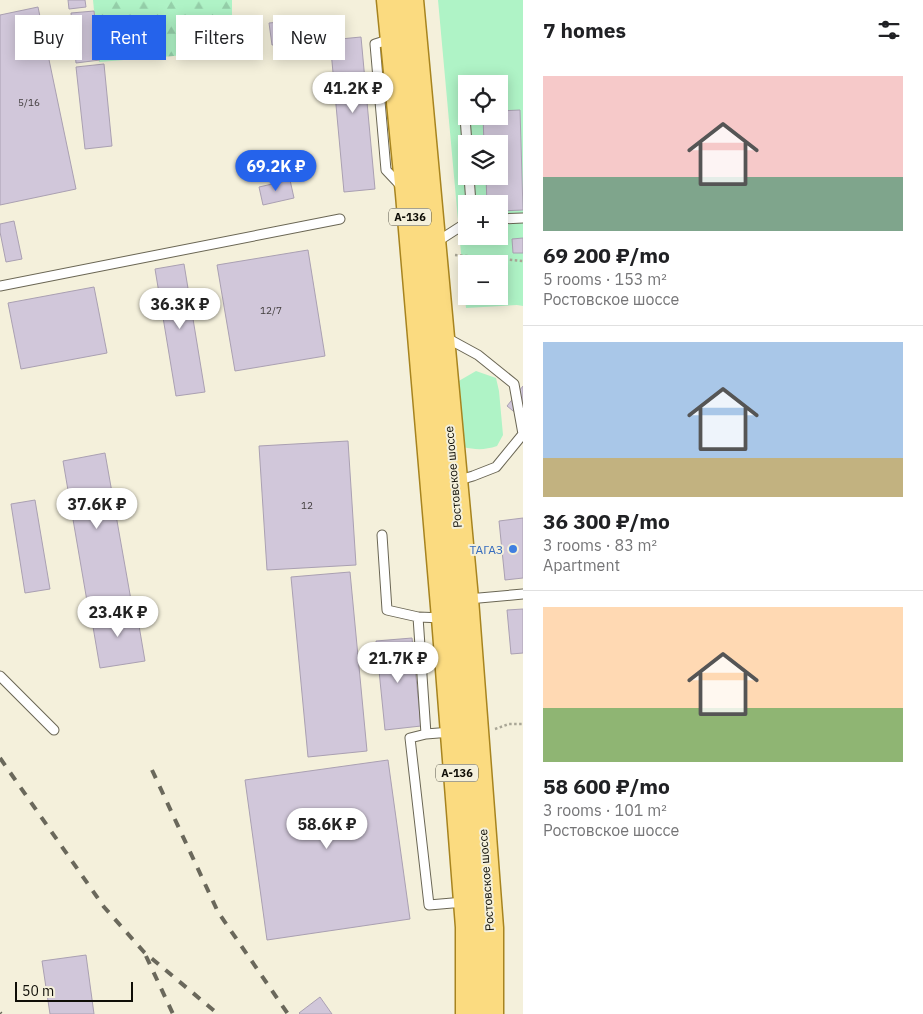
<!DOCTYPE html>
<meta charset="utf-8">
<style>
body{margin:0;font-family:"IBM Plex Sans",sans-serif;background:#f2f2f2;color:#202124;height:100vh;display:flex;flex-direction:column;font-size:19px;white-space:nowrap}
*{box-sizing:border-box;margin:0}
p{font-size:16px;color:#757577}
.icon{flex:none;width:28px;height:28px;fill:none;stroke:currentColor;stroke-width:2;stroke-linecap:round;stroke-linejoin:round}
.map{position:relative;flex:1;overflow:hidden}
.details{display:flex;flex-direction:column;background:#fff;width:400px}
.details>*{flex:none}
.hud{position:absolute;left:15px;top:15px;width:432px;height:45px;display:flex;gap:10px}
.controls{position:absolute;left:458px;top:75px;display:grid;gap:10px}
.controls a{display:grid;place-items:center;width:50px;height:50px;border-radius:0px;background:#fff;box-shadow:0 2px 12px #0003;font-size:25px}
.scale{position:absolute;left:15px;bottom:12px;width:118px;box-sizing:border-box;padding-left:5px;border:2px solid #0f0e07;border-top:0;font-size:14px;line-height:18px;white-space:nowrap;color:#0f0e07;-webkit-text-stroke:4px #f4f0db;paint-order:stroke}
.price{position:absolute;translate:-50% -42px;padding:0 11px;border-radius:18px;background:#fff;color:#222;font-size:16px;line-height:32px;filter:drop-shadow(0 1px 2px #0008)}
.price::after{content:'';position:absolute;left:50%;top:30px;width:15px;height:11px;margin-left:-8px;background:inherit;clip-path:polygon(0 0,100% 0,50% 100%)}
.price.selected{background:#2563eb;color:#fff}
ul{padding:0;list-style:none}
li{display:grid;align-content:center;gap:10px;height:265px;padding:0 20px}
li+li{border-top:1px solid #e0e0e0}
li span{display:grid;place-items:center;height:155px;border-radius:0px;color:#555}
li>.icon{margin-inline-start:auto}
span .icon{width:90px;height:90px;fill:#fffc;stroke-width:1}
li b{font-size:21px}
h2{display:flex;justify-content:space-between;align-items:center;height:60px;padding:0 20px;font-size:21px}
.tag{padding:0 18px;border-radius:0px;background:#fff;box-shadow:0 2px 12px #0003;font-size:18px;line-height:45px}
.tag.selected{background:#2563eb;color:#fff}
main{display:flex;flex:1;min-height:0}
.map>svg:first-child{display:block}
</style>
<main>
<div class="map">
<svg width="523" height="1014" viewBox="0 0 523 1014">
<defs>
<pattern id="forest-firs" width="22" height="20" patternUnits="userSpaceOnUse" patternTransform="scale(1.25)"><rect width="22" height="20" fill="#aff3c6"/><path d="M5 1l3.5 6h-7zM16 11l3.5 6h-7z" fill="#95cfa9"/></pattern>
</defs>
<rect width="100%" height="100%" fill="#f4f0db"/>
<path fill="#aff3c6" fill-rule="evenodd" d="M438,0H523V306L517,305L466,308ZM466,84H499V116H466ZM466,144H499V176H466ZM466,204H499V236H466ZM466,264H499V296H466Z
M476,371L496,378L499,391L503,435L497,446C485,450 476,450 463,447L457,382Z"/>
<path fill="url(#forest-firs)" d="M93,0H232V40L223,42L214,32L198,28L191,40L186,55L99,62Z"/>
<path fill="#d1c7da" stroke="#aaa0b2" d="M68,0H85L86,7L69,9Z
M38,7L76,189L0,205V15Z
M94,11L100,60L76,63L71,13Z
M314,19L317,41L272,45L269,23Z
M361,37L375,189L344,192L330,40Z
M104,64L112,146L85,149L76,67Z
M520,110L523,210L499,211V204H487L486,176H499V144H484L483,116H499V111Z
M290,180L294,198L263,205L259,187Z
M14,221L22,259L6,262L0,232V224Z
M523,238V253H513L512,239Z
M308,250L325,356L235,371L217,265Z
M184,264L205,392L176,396L155,269Z
M94,287L107,353L21,369L8,303Z
M523,386V419L507,406Z
M348,441L356,565L267,570L259,446Z
M105,453L131,600L88,607L63,461Z
M35,500L50,589L25,593L11,504Z
M523,518V578L505,580L499,521Z
M350,572L367,751L308,757L291,577Z
M136,608L145,661L100,668L91,615Z
M523,609V653L511,654L507,610Z
M412,638L421,726L385,730L376,641Z
M388,760L410,919L267,940L245,780Z
M86,955L94,1014H50L42,961Z
M320,997L332,1014H300L299,1013Z"/>
<g fill="none" stroke-linecap="round" stroke-linejoin="round">
<defs>
<path id="lane" d="M391,39L375,44L386,170L402,187
M465,117L467,144
M469,176L471,204
M499,219L523,218
M435,243L466,223
M0,286L340,219
M445,337L478,355L514,384L523,434L496,467L473,476L456,481
M382,535L387,610L418,617
M468,599L523,594
M444,618L418,617L426,734L410,738L429,905L464,902
M0,676L54,730
M426,734L451,732"/>
<path id="primary" d="M390,0L409,194L445,618L469,927V1014
M410,0L465,599L490,928V1014"/>
</defs>
<use href="#lane" stroke="#6a6654" stroke-width="11"/>
<use href="#primary" stroke="#a7841f" stroke-width="29"/>
<path stroke="#a9a696" stroke-width="2.5" stroke-dasharray="2.5 2.5" stroke-linecap="butt" d="M455,255L523,261
M495,729L509,724H523"/>
<use href="#lane" stroke="#fff" stroke-width="9"/>
<use href="#primary" stroke="#fbdb80" stroke-width="26"/>
<path stroke="#6a685b" stroke-width="4" stroke-dasharray="9 9" stroke-linecap="butt" d="M0,758L104,907L144,952L218,1014
M152,770L218,912L288,1014
M146,956L173,1014
M0,1013L1,1014"/>
</g>
<circle fill="#3f7fe0" stroke="#f4f0db" stroke-width="2" cx="513" cy="549" r="5"/>
<g text-anchor="middle" dominant-baseline="central" stroke-width="4" stroke-linejoin="round" paint-order="stroke">
<g font-size="10" fill="#403c3c">
<text x="29" y="102">5/16</text>
<text x="271" y="310">12/7</text>
<text x="307" y="505">12</text>
</g>
<g fill="#f4f0db" stroke="#545247" stroke-width="1">
<rect x="389" y="208.5" width="42" height="17" rx="4"/>
<rect x="436" y="764.5" width="42" height="17" rx="4"/>
</g>
<g font-size="11" font-weight="bold" fill="#0f0e07">
<text x="410" y="217">А-136</text>
<text x="457" y="773">А-136</text>
</g>
<g font-size="12" fill="#0f0e07" stroke="#f4f0db">
<text transform="translate(453 477) rotate(-95)">Ростовское шоссе</text>
<text transform="translate(486 880) rotate(-94)">Ростовское шоссе</text>
</g>
<g font-size="12" fill="#366cbe" stroke="#f4f0db" text-anchor="end">
<text x="503" y="549">ТАГАЗ</text>
</g>
</g>
</svg>
<div class="controls">
<a><svg class="icon" aria-label="locate" viewBox="0 0 24 24"><circle cx="12" cy="12" r="6"/><path d="M12 2v4M12 18v4M2 12h4M18 12h4"/></svg></a>
<a><svg class="icon" aria-label="layers" viewBox="0 0 24 24"><path d="M12 4l9 5-9 5-9-5zM3 14l9 5 9-5"/></svg></a>
<a>+</a>
<a>−</a>
</div>
<div class="scale">50 m</div>
<b class="price" style="left:353px;top:114px">41.2K ₽</b>
<b class="price selected" style="left:276px;top:192px">69.2K ₽</b>
<b class="price" style="left:180px;top:330px">36.3K ₽</b>
<b class="price" style="left:97px;top:530px">37.6K ₽</b>
<b class="price" style="left:118px;top:638px">23.4K ₽</b>
<b class="price" style="left:398px;top:684px">21.7K ₽</b>
<b class="price" style="left:327px;top:850px">58.6K ₽</b>
<div class="hud">
<a class="tag">Buy</a>
<a class="tag selected">Rent</a>
<a class="tag">Filters</a>
<a class="tag">New</a>
</div>
</div>
<section class="details">
<h2>7 homes<svg class="icon" aria-label="filters" viewBox="0 0 24 24"><path d="M4 7h16M4 17h16"/><circle cx="9" cy="7" r="2"/><circle cx="15" cy="17" r="2"/></svg></h2>
<ul>
<li><span style="background:linear-gradient(#f6c9c9 65%,#7fa58c 0)"><svg class="icon" aria-label="home" viewBox="0 0 24 24"><path d="M3 11l9-7 9 7M6 9v11h12V9"/></svg></span><div><b>69 200 ₽/mo</b><p>5 rooms · 153 m²</p><p>Ростовское шоссе</p></div></li>
<li><span style="background:linear-gradient(#a9c7e8 75%,#c2b280 0)"><svg class="icon" aria-label="home" viewBox="0 0 24 24"><path d="M3 11l9-7 9 7M6 9v11h12V9"/></svg></span><div><b>36 300 ₽/mo</b><p>3 rooms · 83 m²</p><p>Apartment</p></div></li>
<li><span style="background:linear-gradient(#ffd9b3 65%,#8fb573 0)"><svg class="icon" aria-label="home" viewBox="0 0 24 24"><path d="M3 11l9-7 9 7M6 9v11h12V9"/></svg></span><div><b>58 600 ₽/mo</b><p>3 rooms · 101 m²</p><p>Ростовское шоссе</p></div></li>
</ul>
</section>
</main>
